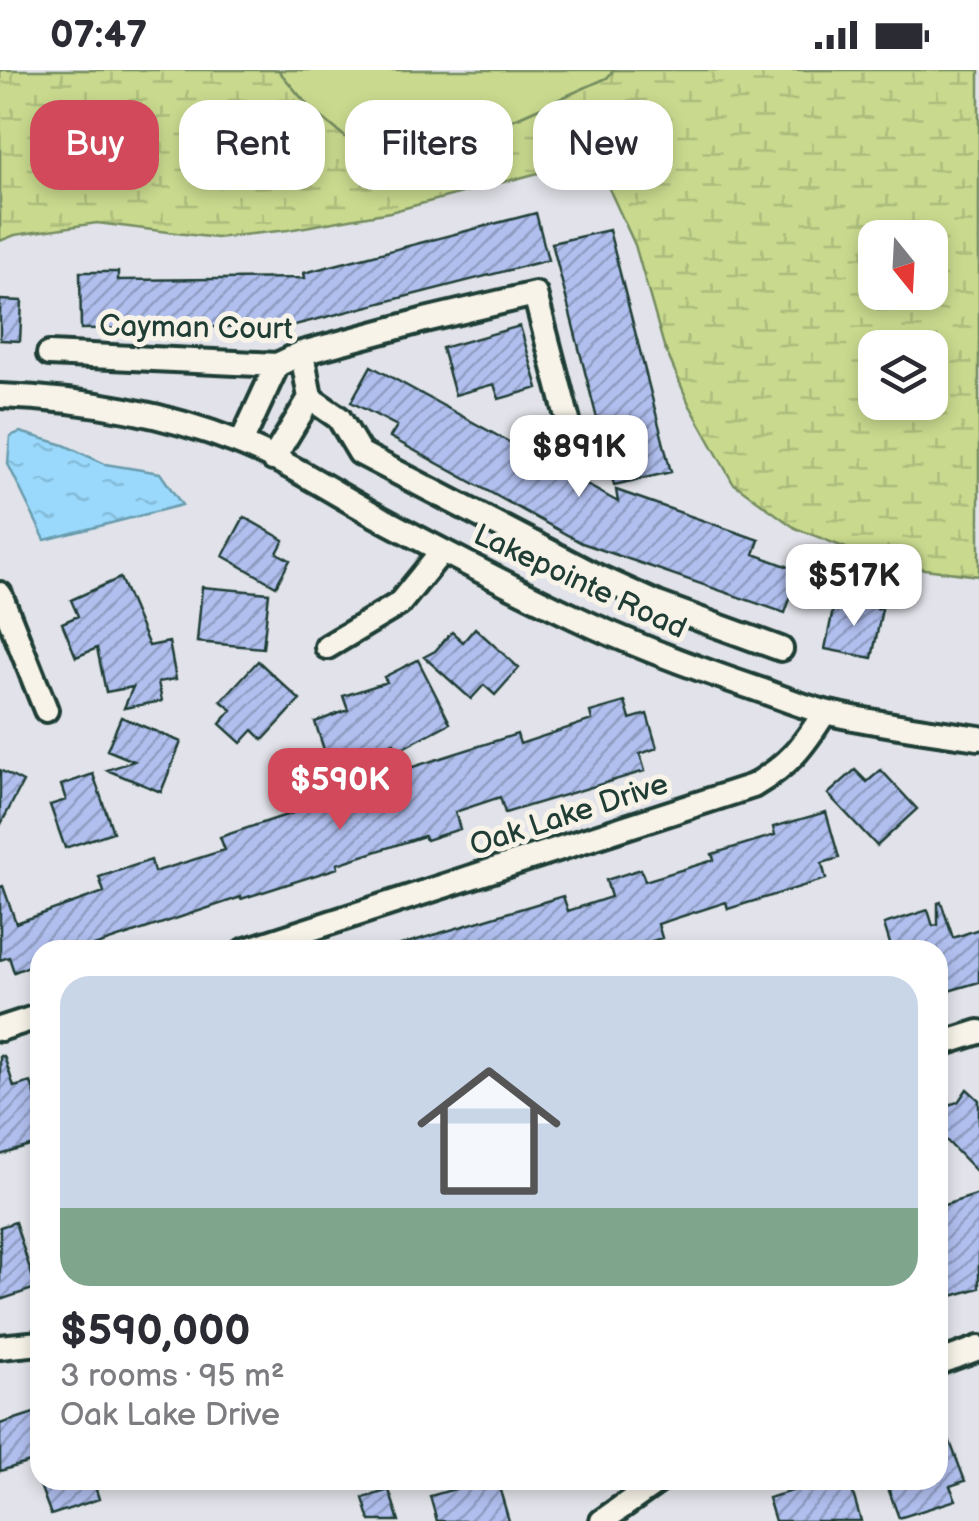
<!DOCTYPE html>
<meta charset="utf-8">
<style>
body{margin:0;font-family:"Balsamiq Sans",sans-serif;background:#f7f7f7;color:#2b2b33;height:100vh;display:flex;flex-direction:column;font-size:38px;white-space:nowrap}
*{box-sizing:border-box;margin:0}
p{font-size:32px;color:#7c7c81}
.icon{flex:none;width:55px;height:55px;fill:none;stroke:currentColor;stroke-width:2;stroke-linecap:round;stroke-linejoin:round}
.map{position:relative;flex:1;overflow:hidden}
.side{position:absolute;left:30px;top:870px;width:918px;height:550px;display:flex;flex-direction:column;background:#fff;border-radius:30px;box-shadow:0 5px 15px #0003}
.side>*{flex:none}
.top-card{position:absolute;left:30px;top:30px;width:920px;height:90px;display:flex;gap:20px}
.needle{width:65px;rotate:162deg}
.controls{position:absolute;left:858px;top:150px;display:grid;gap:20px}
.controls a{display:grid;place-items:center;width:90px;height:90px;border-radius:20px;background:#fff;box-shadow:0 5px 15px #0003;font-size:50px}
.price{position:absolute;translate:-50% -85px;padding:0 22px;border-radius:20px;background:#fff;color:#222;font-size:32px;line-height:65px;filter:drop-shadow(0 2px 5px #0008)}
.price::after{content:'';position:absolute;left:50%;top:60px;width:30px;height:22px;margin-left:-15px;background:inherit;clip-path:polygon(0 0,100% 0,50% 100%)}
.price.active{background:#d1495b;color:#fff}
ul{padding:0;list-style:none}
li{display:grid;align-content:center;gap:20px;height:530px;padding:0 30px}
li+li{border-top:2px solid #e1e1e2}
li span{display:grid;place-items:center;height:310px;border-radius:30px;color:#555}
li>.icon{margin-inline-start:auto}
span .icon{width:180px;height:180px;fill:#fffc;stroke-width:1}
li b{font-size:42px}
.chip{padding:0 35px;border-radius:30px;background:#fff;box-shadow:0 5px 15px #0003;font-size:35px;line-height:90px}
.chip.active{background:#d1495b;color:#fff}
.status{display:flex;justify-content:space-between;align-items:center;height:70px;padding:0 50px;background:#fff;direction:ltr}
.status svg{height:28px;fill:currentColor}
.map>svg:first-child{display:block}
</style>
<div class="status"><b>07:47</b><svg viewBox="0 0 49 12"><path d="M0 12V9h3v3zM5 12V6h3v6zM10 12V3h3v9zM15 12V0h3v12zM26 1h20v11H26zM47 4h2v5h-2z"/></svg></div>
<div class="map">
<svg width="979" height="1451" viewBox="0 0 979 1451">
<defs>
<pattern id="wetland-marsh" width="20" height="14" patternUnits="userSpaceOnUse" patternTransform="scale(2.5)"><rect width="20" height="14" fill="#c9da8e"/><path d="M1 5h8M5 5V1M11 12h8M15 12V8" fill="none" stroke="#acbc7b"/></pattern>
<pattern id="water-ripples" width="26" height="14" patternUnits="userSpaceOnUse" patternTransform="scale(2.5)"><rect width="26" height="14" fill="#9ad9fc"/><path d="M2 4q2-2 4 0t4 0M15 11q2-2 4 0t4 0" fill="none" stroke="#84bbd9"/></pattern>
<pattern id="building-hatch" width="6" height="6" patternUnits="userSpaceOnUse" patternTransform="scale(2.5)"><rect width="6" height="6" fill="#b1bfef"/><path d="M-1 1l2-2M0 6l6-6M5 7l2-2" fill="none" stroke="#8f9cc2"/></pattern>
</defs>
<rect width="100%" height="100%" fill="#e2e3ea"/>
<filter id="ink" filterUnits="userSpaceOnUse"><feTurbulence type="fractalNoise" baseFrequency=".01" numOctaves="2"/><feDisplacementMap in="SourceGraphic" scale="20" xChannelSelector="R" yChannelSelector="G"/><feConvolveMatrix kernelMatrix="1 2 1 2 8 2 1 2 1" color-interpolation-filters="sRGB"/></filter>
<g filter="url(#ink)">
<path fill="#c9da8e" stroke="#748c61" stroke-width="2.5" d="M278,0H614L607,8L508,52L397,79L356,76L309,37Z"/>
<path fill="url(#wetland-marsh)" stroke="#748c61" stroke-width="2.5" fill-rule="evenodd" d="M0,0H278L309,37L356,76L397,79L508,52L607,8L614,0H979V506L886,494L795,458L733,413L689,334L664,276L635,175L593,84L542,102L390,142L288,160L216,168L97,153L15,165L0,171ZM875,168H930V222H875ZM875,278H930V332H875Z"/>
<path fill="url(#water-ripples)" stroke="#699bac" stroke-width="2.5" d="M20,362L64,375L105,394L160,403L182,435L45,470L8,394L10,366Z"/>
<path fill="url(#building-hatch)" stroke="#1f3d34" stroke-width="2.5" d="M536,143L548,190L291,256L81,259L80,202H118V210L305,208L304,203Z
M609,160L671,402L614,415L552,173Z
M0,230L22,231L20,271L0,270Z
M520,256L538,318L499,329L494,314L455,325L442,278Z
M371,296L618,432L616,420L759,470L754,484L800,501L785,543L582,473L390,367L397,356L351,332Z
M244,447L284,470L277,483L290,490L276,516L223,486Z
M120,508L149,576L169,572L176,609L158,612L162,631L124,638L133,617L106,622L97,578L76,587L62,553L78,546L71,530Z
M202,517L269,523L263,578L197,572Z
M835,530L882,539L872,588L825,579Z
M475,558L519,598L495,625L484,615L471,629L424,587L435,581L452,562L463,572Z
M418,590L450,653L397,681L394,673L329,695L315,652L348,640L343,626L387,612L384,607Z
M258,591L300,630L263,670L253,660L241,673L220,654L232,640L221,631Z
M625,632L630,649L647,644L657,678L640,684L645,701L505,743L500,727L455,742L460,759L426,770L424,766L337,794L338,798L241,829V827L82,880H40V892L14,902L9,887L0,890V817L3,816L16,853L104,822L99,807L151,790L154,802L225,780L220,767L335,729L336,732L406,710L403,700L517,664L520,674L592,650L590,642Z
M121,647L181,672L161,722L107,700L134,691L107,680Z
M0,700L23,712L0,756Z
M855,700L867,712L881,700L917,739L877,776L828,724Z
M93,704L113,762L65,778L50,735L66,730L61,715Z
M826,742L839,788L822,793L826,809L728,839L726,832L658,854L662,868L623,880H398L397,876L563,826L568,841L611,827L606,810L641,799L645,811L714,790L712,784L775,765L773,757Z
M941,832L953,868L979,859V912L938,924V880H892L884,854L928,840L933,856L938,855V833Z
M0,986H4L14,1017L31,1012L40,1040V1073L0,1085Z
M967,1019L979,1030V1104L944,1068L938,1069V1038L958,1032Z
M979,1124V1218L938,1230V1137Z
M15,1152L36,1218L0,1230V1157Z
M40,1341V1389L0,1401V1354Z
M938,1343H939L965,1411L950,1416L956,1430L899,1448L885,1410H938Z
M38,1410H93L99,1429L51,1445Z
M460,1410H497L509,1451H437L430,1426L462,1417Z
M815,1410H849L861,1451H775L768,1428L816,1414Z
M389,1420L399,1451H370L363,1428Z"/>
<g fill="none" stroke-linecap="round" stroke-linejoin="round">
<defs>
<path id="street" d="M302,283L425,250L535,224L572,366
M49,284L277,295L302,283L310,328L339,348L360,383L594,505L658,534L781,579
M0,326C80,329 162,342 237,372C284,390 328,419 371,443C438,479 505,514 574,547C633,575 695,598 757,619C781,627 805,638 829,643C879,654 929,661 979,668
M241,373L277,295
M273,389L310,328
M0,524L46,640
M327,577L399,534L442,481
M246,880L753,716C790,694 802,678 825,642
M0,959L40,946
M938,975L979,962
M0,1277L40,1273
M938,1293L979,1278
M602,1451L660,1410"/>
</defs>
<use href="#street" stroke="#1f3d34" stroke-width="30"/>
<use href="#street" stroke="#f7f3e8" stroke-width="22"/>
</g>
</g>
<g text-anchor="middle" dominant-baseline="central" stroke-width="10" stroke-linejoin="round" paint-order="stroke">
<g font-size="30" fill="#1f3d34" stroke="#f7f3e8">
<text transform="translate(196 258) rotate(1)">Cayman Court</text>
<text transform="translate(580 512) rotate(25)">Lakepointe Road</text>
<text transform="translate(569 745) rotate(-18)">Oak Lake Drive</text>
</g>
</g>
</svg>
<div class="controls">
<a><svg class="needle" viewBox="-14 -14 28 28"><path d="M0-13l5 13h-10z" fill="#e53935"/><path d="M0 13l5-13h-10z" fill="#7c7c81"/></svg></a>
<a><svg class="icon" aria-label="layers" viewBox="0 0 24 24"><path d="M12 4l9 5-9 5-9-5zM3 14l9 5 9-5"/></svg></a>
</div>
<b class="price" style="left:579px;top:430px">$891K</b>
<b class="price" style="left:854px;top:559px">$517K</b>
<b class="price active" style="left:340px;top:763px">$590K</b>
<div class="top-card">
<a class="chip active">Buy</a>
<a class="chip">Rent</a>
<a class="chip">Filters</a>
<a class="chip">New</a>
</div>
<section class="side">
<ul>
<li><span style="background:linear-gradient(#c9d6e8 75%,#7fa58c 0)"><svg class="icon" aria-label="home" viewBox="0 0 24 24"><path d="M3 11l9-7 9 7M6 9v11h12V9"/></svg></span><div><b>$590,000</b><p>3 rooms · 95 m²</p><p>Oak Lake Drive</p></div></li>
</ul>
</section>
</div>
